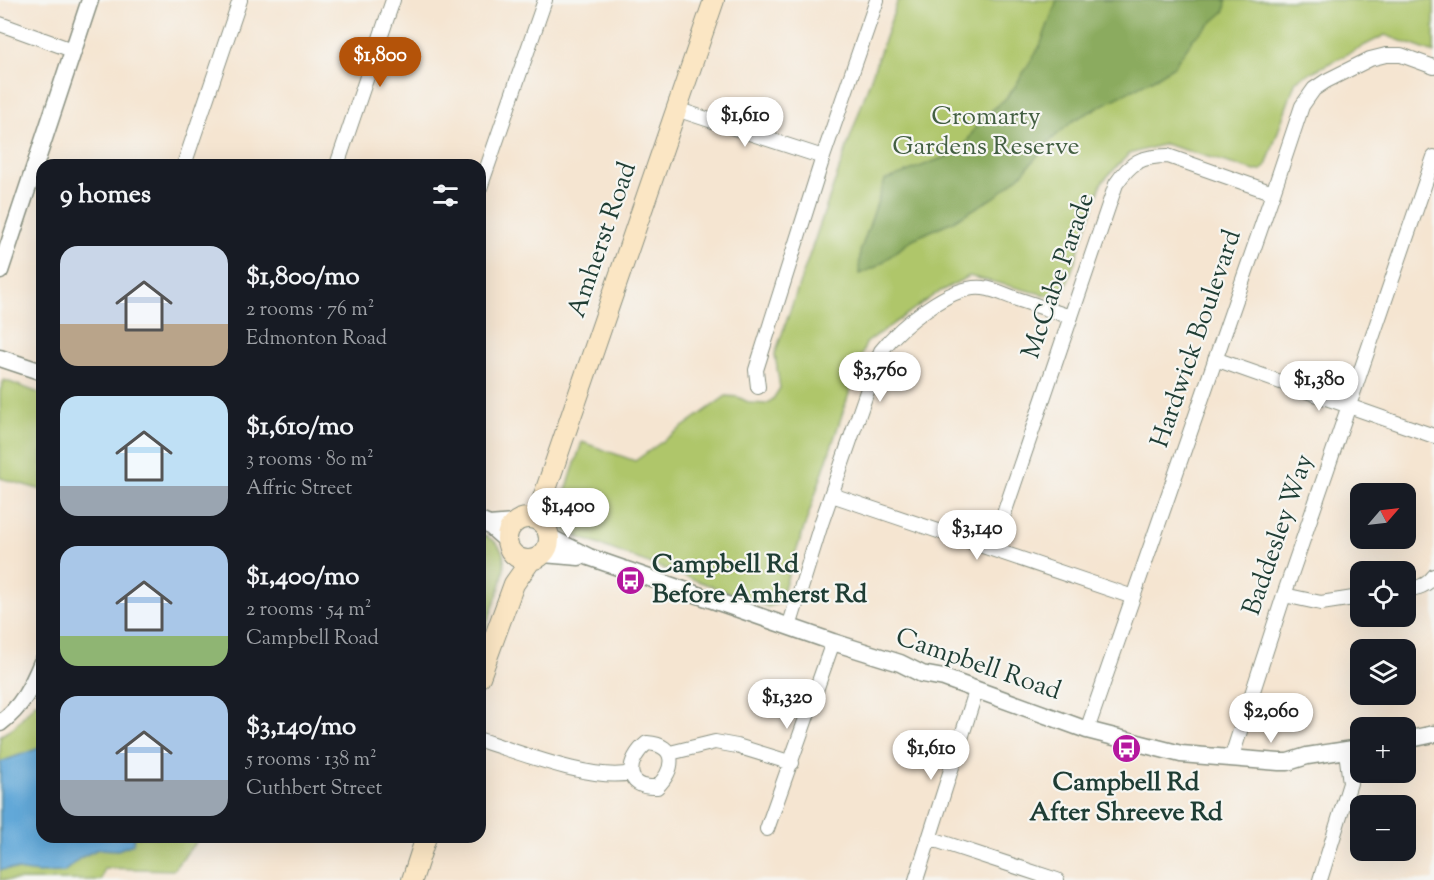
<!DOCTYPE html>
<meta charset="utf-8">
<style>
body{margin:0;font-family:"Sorts Mill Goudy",serif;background:#20242c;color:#f1f3f6;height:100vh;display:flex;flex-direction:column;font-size:22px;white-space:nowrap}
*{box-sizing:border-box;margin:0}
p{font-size:20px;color:#9ea1a6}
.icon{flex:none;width:33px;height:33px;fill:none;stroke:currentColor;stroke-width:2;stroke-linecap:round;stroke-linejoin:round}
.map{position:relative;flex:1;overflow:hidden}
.details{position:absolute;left:36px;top:159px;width:450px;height:684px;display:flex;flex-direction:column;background:#171b24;border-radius:18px;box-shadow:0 6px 24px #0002}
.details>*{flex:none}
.needle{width:39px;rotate:62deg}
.controls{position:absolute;left:1350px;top:483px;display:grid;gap:12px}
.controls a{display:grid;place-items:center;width:66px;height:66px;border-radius:12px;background:#171b24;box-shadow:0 6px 24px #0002;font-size:30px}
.price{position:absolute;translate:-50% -51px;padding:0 14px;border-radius:21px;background:#fff;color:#222;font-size:20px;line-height:39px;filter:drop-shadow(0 2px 3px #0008)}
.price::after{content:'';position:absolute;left:50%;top:36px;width:18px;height:14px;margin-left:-9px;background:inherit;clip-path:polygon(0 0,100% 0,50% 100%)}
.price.current{background:#b45309;color:#fff}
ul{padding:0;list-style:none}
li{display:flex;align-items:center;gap:18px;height:150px;padding:0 24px}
li span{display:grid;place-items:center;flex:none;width:168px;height:120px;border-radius:18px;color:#555}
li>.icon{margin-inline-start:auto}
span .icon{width:72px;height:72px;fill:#fffc;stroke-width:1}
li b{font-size:26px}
h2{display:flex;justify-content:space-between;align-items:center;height:72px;padding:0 24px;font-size:26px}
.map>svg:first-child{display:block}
</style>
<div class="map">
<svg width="1434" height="880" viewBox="0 0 1434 880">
<rect width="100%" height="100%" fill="#f6f6f2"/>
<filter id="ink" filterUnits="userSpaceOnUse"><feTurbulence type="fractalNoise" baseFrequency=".0167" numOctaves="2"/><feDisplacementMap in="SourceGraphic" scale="12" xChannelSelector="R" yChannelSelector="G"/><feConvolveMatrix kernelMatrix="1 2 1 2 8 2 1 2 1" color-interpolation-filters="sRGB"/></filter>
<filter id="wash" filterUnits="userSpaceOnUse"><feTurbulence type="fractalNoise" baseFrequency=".008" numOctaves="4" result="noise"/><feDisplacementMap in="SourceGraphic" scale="24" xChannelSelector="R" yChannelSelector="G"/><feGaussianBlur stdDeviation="1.35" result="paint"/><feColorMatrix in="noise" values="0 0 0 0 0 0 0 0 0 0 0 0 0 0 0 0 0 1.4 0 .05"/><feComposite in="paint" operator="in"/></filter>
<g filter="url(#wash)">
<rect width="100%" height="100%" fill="#f5e5d1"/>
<path fill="#afc66b" stroke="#678250" stroke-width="1.5" d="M898,0H1434V53L1385,35L1296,80L1266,166L1262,170L1255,171L1165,144L1129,154L1102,182L1066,287L1060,294L1050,296L969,276L937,293L866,343L779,603L768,607L567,533L557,518L582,442L635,461L726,396L738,397L750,403L766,404L773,399L780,388L775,354Z
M4,380L42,394V490L0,478V391Z
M480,534C489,537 498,542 502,551C511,569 490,613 484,632L480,634Z
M35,703L42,704V837H200L173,870L104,868L101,880H0V736L14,727Z"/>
<path fill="#8bab5f" stroke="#55744a" stroke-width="1.5" d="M1057,0H1226L1225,11L1193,39L1174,66L1157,77L1074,120L1050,141L1022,174L995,197L953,221L913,239L876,267L859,274L860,252L885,180L953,154L965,145L979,121L1005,99L1014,88L1040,46Z"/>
<path fill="#62a8d8" stroke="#407286" stroke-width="1.5" d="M42,747V837H134L133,844L118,850L98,849L80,858L64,872L38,873L10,869L0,870V762Z"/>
</g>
<g filter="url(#ink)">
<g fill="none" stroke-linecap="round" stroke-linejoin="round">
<defs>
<path id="minor" d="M0,24L72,50
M676,109L823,157
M184,165L240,0
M337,165L393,0
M480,188L545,0
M1215,359L1434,436
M758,387L756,370L823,157L877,0
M832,495L1133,597
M992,549L1116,184C1131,162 1141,156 1168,156L1273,193
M1406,590C1417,588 1427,586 1434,576
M1284,595L1321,603L1360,597
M789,627L821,524L881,351C900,327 950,284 983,288C994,289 1004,294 1014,298C1033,304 1052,311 1071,317
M1087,730L1273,193L1302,106L1314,89L1326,81L1370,59L1386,55H1401L1434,67
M480,740C519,752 593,782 631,773
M647,743C678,745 675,769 657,787C623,789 626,760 647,743Z
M670,753L715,742L737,746L792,763
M1231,759L1284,595L1434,157
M767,829L833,642
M929,838L1057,880
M916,880L976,691
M1320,880L1350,783L1346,751"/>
<path id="tertiary" d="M0,271L90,0
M0,358L42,372
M480,521L489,525L514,523
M489,525L507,541
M549,537L589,557L833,642L900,663L922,674L944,678L1087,730L1181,754L1279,762H1288L1307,756L1360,748
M543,554L579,557
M0,723C22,707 32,686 42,662
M1406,740L1434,734"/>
<path id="secondary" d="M507 539a21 21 0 1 1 42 0a21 21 0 1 1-42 0Z
M545,526L543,498L714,0
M480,677L514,584L531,560
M412,880L426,837"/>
</defs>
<use href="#minor" stroke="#8a9182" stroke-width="16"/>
<use href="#tertiary" stroke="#8a9182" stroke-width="19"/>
<use href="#secondary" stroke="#8a9182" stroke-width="22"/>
<use href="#minor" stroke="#fff" stroke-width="14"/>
<use href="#tertiary" stroke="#fff" stroke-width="16"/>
<use href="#secondary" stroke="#fbe6c4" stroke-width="20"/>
</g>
</g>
<defs>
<symbol id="bus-disc" viewBox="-11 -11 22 22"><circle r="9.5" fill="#b5179e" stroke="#f6f6f2"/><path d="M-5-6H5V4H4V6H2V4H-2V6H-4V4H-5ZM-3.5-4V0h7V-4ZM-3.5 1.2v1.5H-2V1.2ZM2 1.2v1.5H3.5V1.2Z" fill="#fff"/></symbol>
</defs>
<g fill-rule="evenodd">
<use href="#bus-disc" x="614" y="564" width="33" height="33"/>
<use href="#bus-disc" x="1110" y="732" width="33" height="33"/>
</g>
<g text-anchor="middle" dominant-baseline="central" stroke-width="4.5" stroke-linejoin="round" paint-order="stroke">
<g font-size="26" fill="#435f42" stroke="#f6f6f2">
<text x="986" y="117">Cromarty<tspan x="986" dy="30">Gardens Reserve</tspan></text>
</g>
<g font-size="26" fill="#1f3d34" stroke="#f6f6f2">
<text transform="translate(603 240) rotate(-71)">Amherst Road</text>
<text transform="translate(1059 276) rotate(-71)">McCabe Parade</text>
<text transform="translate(1197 339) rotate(-71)">Hardwick Boulevard</text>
<text transform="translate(1279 535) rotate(-71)">Baddesley Way</text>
<text transform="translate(978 665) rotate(19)">Campbell Road</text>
</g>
<g font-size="26" font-weight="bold" fill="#1f3d34" stroke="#f6f6f2" text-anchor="start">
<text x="652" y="565">Campbell Rd<tspan x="652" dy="30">Before Amherst Rd</tspan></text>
<text x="1126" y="783" text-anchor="middle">Campbell Rd<tspan x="1126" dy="30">After Shreeve Rd</tspan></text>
</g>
</g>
</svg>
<div class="controls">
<a><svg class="needle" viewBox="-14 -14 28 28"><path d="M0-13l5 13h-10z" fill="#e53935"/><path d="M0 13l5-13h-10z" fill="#9ea1a6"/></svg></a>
<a><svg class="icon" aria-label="locate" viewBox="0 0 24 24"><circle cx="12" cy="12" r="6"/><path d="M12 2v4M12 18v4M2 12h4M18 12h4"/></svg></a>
<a><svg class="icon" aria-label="layers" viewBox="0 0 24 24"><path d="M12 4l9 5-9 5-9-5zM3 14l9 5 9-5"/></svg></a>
<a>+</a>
<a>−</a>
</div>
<b class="price current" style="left:380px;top:88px">$1,800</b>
<b class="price" style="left:745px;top:148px">$1,610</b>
<b class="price" style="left:880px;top:403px">$3,760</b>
<b class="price" style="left:1319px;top:412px">$1,380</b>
<b class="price" style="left:568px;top:539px">$1,400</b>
<b class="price" style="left:977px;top:561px">$3,140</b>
<b class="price" style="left:787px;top:730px">$1,320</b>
<b class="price" style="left:1271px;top:744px">$2,060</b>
<b class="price" style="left:931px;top:781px">$1,610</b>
<section class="details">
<h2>9 homes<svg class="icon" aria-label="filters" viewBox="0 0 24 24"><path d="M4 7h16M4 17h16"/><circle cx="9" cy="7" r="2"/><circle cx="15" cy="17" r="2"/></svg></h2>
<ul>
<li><span style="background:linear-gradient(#c9d6e8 65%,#b9a48a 0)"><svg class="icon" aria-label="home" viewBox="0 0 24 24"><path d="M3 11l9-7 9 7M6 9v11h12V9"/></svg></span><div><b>$1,800/mo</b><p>2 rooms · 76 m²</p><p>Edmonton Road</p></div></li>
<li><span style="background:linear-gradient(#bfe0f5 75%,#9aa5b1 0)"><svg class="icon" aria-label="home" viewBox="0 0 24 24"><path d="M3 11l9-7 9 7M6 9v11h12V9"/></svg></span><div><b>$1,610/mo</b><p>3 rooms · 80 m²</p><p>Affric Street</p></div></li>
<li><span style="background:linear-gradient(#a9c7e8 75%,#8fb573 0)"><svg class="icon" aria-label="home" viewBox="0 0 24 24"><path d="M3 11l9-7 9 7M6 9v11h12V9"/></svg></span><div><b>$1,400/mo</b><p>2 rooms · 54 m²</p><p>Campbell Road</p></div></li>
<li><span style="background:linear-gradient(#a9c7e8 70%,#9aa5b1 0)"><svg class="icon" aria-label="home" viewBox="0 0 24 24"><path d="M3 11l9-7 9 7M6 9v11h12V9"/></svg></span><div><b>$3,140/mo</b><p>5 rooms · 138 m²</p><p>Cuthbert Street</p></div></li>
</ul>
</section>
</div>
